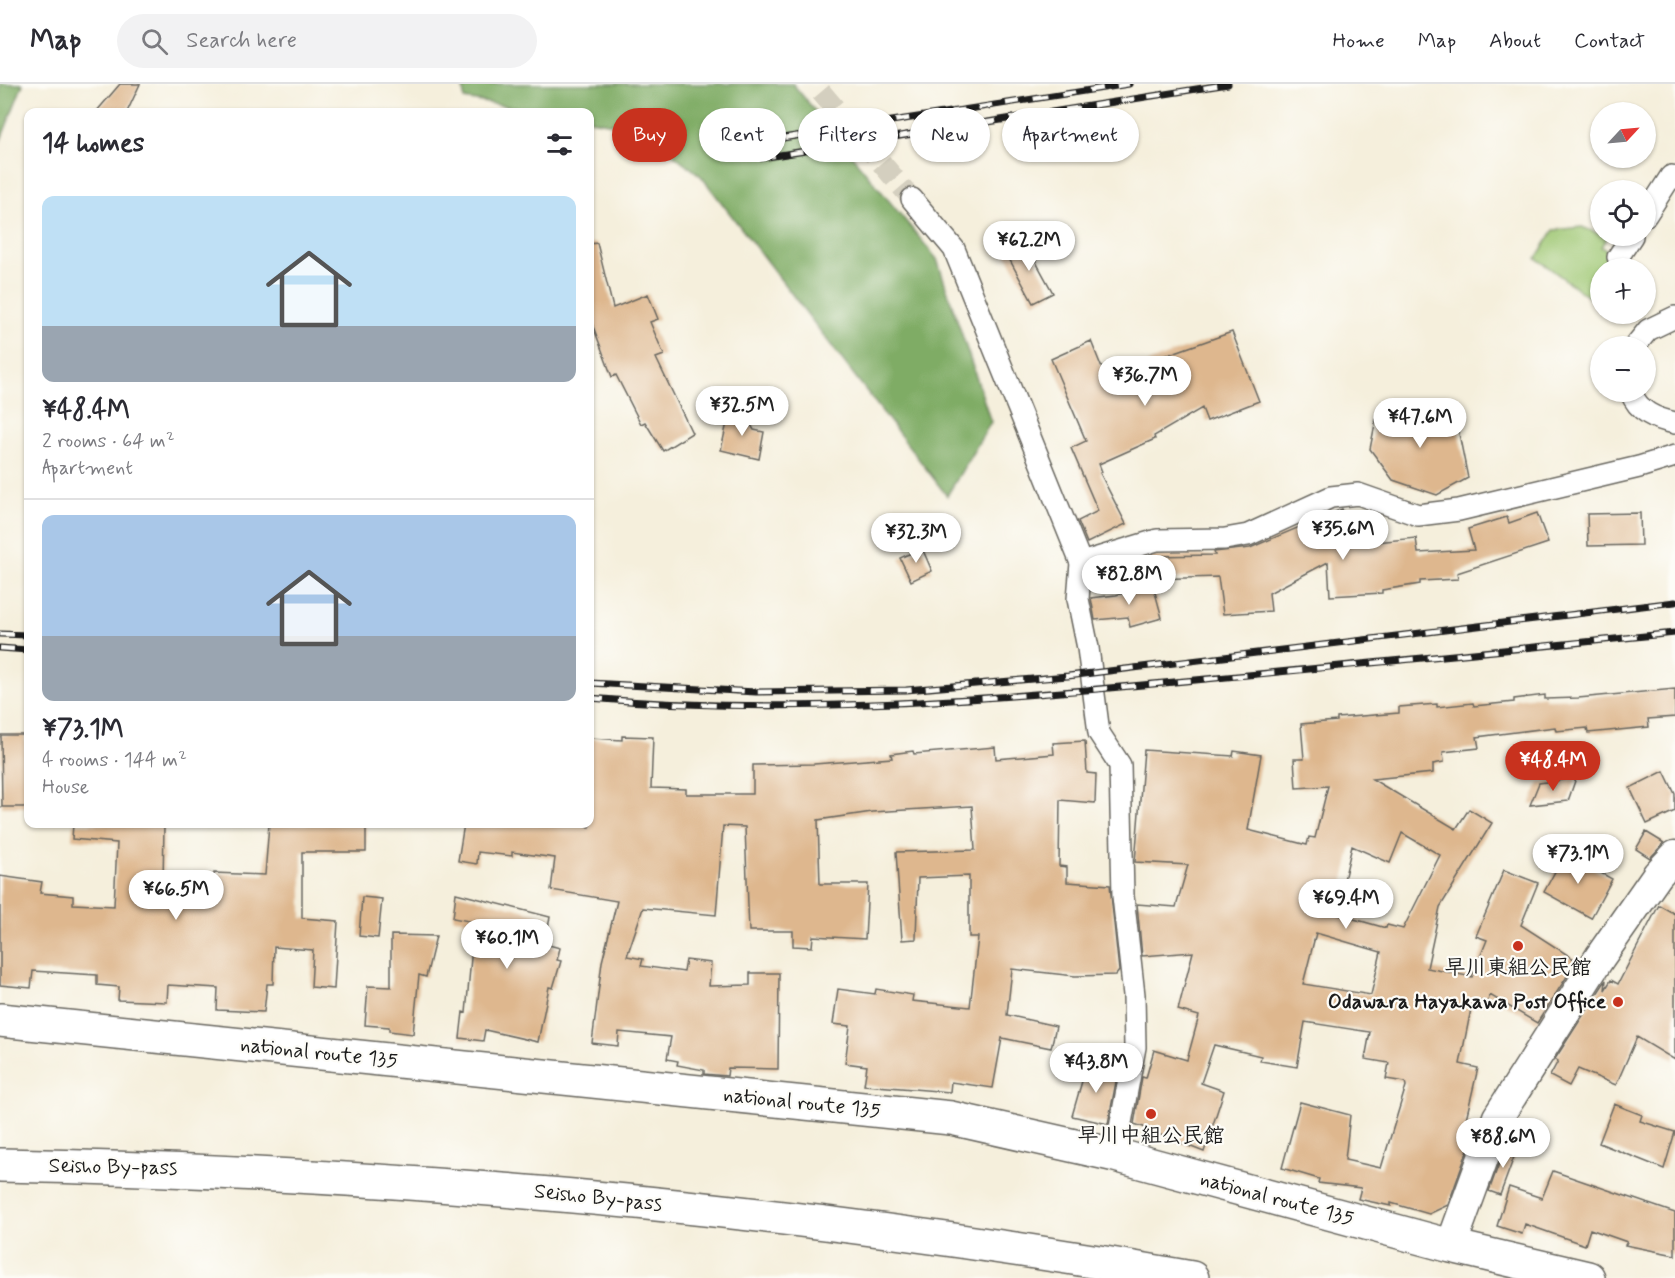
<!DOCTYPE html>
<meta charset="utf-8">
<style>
body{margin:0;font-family:Mynerve,"Klee One",sans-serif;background:#f2f2f3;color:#2b2b33;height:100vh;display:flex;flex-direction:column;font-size:22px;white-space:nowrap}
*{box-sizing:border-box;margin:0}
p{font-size:20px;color:#7c7c81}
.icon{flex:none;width:33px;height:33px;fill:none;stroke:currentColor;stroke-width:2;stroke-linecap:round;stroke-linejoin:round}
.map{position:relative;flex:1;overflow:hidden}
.side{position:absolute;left:24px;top:24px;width:570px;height:720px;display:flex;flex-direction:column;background:#fff;border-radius:12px;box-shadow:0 2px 4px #0004}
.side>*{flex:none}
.banner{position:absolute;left:612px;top:24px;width:570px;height:54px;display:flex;gap:12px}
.needle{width:39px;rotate:64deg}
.tools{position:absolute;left:1590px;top:18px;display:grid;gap:12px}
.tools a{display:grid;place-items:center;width:66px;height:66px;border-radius:50%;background:#fff;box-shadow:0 2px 4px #0004;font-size:30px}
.price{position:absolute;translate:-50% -51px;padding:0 14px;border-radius:21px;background:#fff;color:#222;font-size:20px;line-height:39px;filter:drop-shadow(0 2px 3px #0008)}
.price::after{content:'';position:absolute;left:50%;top:36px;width:18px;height:14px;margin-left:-9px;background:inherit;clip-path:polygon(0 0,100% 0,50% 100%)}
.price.selected{background:#c8321e;color:#fff}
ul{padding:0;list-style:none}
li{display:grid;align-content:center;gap:12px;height:318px;padding:0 18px}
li+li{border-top:2px solid #e1e1e2}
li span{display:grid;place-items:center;height:186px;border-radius:12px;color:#555}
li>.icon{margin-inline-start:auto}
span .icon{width:108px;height:108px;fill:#fffc;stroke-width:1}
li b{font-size:26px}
h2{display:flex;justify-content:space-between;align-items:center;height:72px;padding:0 18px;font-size:26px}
.tag{padding:0 21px;border-radius:27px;background:#fff;box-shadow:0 2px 4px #0004;font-size:21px;line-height:54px}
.tag.selected{background:#c8321e;color:#fff}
header{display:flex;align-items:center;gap:36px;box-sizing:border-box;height:84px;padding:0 30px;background:#fff;border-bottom:2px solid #e1e1e2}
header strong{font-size:28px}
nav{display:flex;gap:33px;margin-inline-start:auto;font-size:21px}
.search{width:420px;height:54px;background:#f2f2f3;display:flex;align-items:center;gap:15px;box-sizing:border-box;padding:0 21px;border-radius:33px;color:#7c7c81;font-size:22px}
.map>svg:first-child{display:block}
</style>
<header>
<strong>Map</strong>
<div class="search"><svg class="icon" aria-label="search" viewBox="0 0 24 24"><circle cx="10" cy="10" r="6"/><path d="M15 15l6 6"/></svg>Search here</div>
<nav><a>Home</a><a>Map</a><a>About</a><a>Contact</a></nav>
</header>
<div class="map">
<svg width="1675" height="1194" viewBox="0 0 1675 1194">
<rect width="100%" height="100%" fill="#fdfcf7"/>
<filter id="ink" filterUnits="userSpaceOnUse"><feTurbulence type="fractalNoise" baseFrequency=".0167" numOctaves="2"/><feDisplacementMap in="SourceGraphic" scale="12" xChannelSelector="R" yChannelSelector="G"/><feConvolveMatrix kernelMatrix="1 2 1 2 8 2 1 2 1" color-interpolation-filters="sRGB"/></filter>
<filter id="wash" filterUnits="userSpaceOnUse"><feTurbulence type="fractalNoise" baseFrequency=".008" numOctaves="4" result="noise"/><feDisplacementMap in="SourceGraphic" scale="24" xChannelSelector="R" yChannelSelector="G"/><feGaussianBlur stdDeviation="1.35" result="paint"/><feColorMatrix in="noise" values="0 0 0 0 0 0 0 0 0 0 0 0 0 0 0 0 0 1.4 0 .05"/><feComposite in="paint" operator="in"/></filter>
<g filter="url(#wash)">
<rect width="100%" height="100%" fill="#f5efdc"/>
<path fill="#9fc773" stroke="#5e7248" stroke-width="1.5" d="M1582,143L1607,153L1601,163L1618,173L1610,184H1600V198L1590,214L1536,174L1554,146Z"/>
<path fill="#7fac65" stroke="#4e6440" stroke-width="1.5" d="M0,0H23L0,58Z
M463,0H793L937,175L991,338L947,412L701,92L639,44L590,36V28H543L464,15Z"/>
<g id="blocks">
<path fill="#deb78e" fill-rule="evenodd" d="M120,0H140L127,28H96Z
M1024,156L1053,209L1033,219L1005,167Z
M597,159L613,224L648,210L658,235L650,238L664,271L656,274L692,349L663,367L645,338L641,340L616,291L612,293L590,234V160Z
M1232,248L1259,317L1207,337L1202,324L1154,352L1155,355L1099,380L1102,388L1100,389L1126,440L1087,459L1078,437L1098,427L1071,364L1086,357L1051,275L1091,257L1107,297L1164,272Z
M1413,324L1455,330L1468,394L1437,411L1393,396L1370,365L1377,330Z
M743,326L754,346L764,348L759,375L721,366L728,334Z
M1342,425L1356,460L1416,454L1418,469L1474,466L1468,445L1507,433L1509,439L1537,429L1548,459L1457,489L1458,495L1420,497V500L1382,506V509L1330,512L1328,478L1269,509L1271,527L1223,530L1218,493L1152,495L1151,472L1215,471L1214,468L1250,464Z
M1640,429L1641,461L1588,462L1587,430Z
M922,464L932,487L911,497L900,474Z
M1153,501L1162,534L1130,543L1128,533L1095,536L1091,514L1116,511Z
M1675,605V633L1648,635L1649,643L1588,649L1587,644L1556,647L1555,643L1477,653L1479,664L1443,668L1444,678L1433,680V689L1372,695L1456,745L1469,725L1492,739L1440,823L1427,884L1472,893L1487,856L1476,852L1504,786L1538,799L1521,841L1577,877L1537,939L1490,911L1487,919L1473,915L1460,980L1478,984L1465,1039L1476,1043L1448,1121L1429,1130L1391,1119V1122L1358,1115L1361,1104L1318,1099L1319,1095L1282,1084L1300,1018L1350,1031L1345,1076L1381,1084L1406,1002L1405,998L1386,995L1389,979L1365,975L1370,948L1305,938L1297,983L1260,977L1261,972L1214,961L1201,999L1224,1007L1204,1068L1158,1050L1159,1048L1134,1040L1142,993L1146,994L1154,966L1187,976L1199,932L1178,926L1193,868L1142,872L1137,820L1176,823L1188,781L1135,778L1144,666L1233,672L1234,667L1261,671L1248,746L1307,761L1309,753L1315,754L1328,702L1296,704L1294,675H1304L1301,640L1337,637V634L1399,629V623L1437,620V623L1473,619L1474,622L1514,618V615L1545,611V615L1578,614ZM1402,749L1440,771L1403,845L1387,841L1386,844L1336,830L1352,762L1390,779ZM1316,849L1381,868L1371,911L1303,900Z
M1,651H25V668H28V723H2Z
M622,652L653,653L651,704L686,705V710H753V681L814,680L892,674L891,670L913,667L914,670L995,663L996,675L1054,670L1053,659L1085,657L1087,689L1096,690L1095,719L1060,716L1059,782L1067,783V798L1110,801L1119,887L1116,891L1075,892L1012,885L1007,931L1056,942L1051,964L1002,954L993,1004L951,998L950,1008L864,1001L867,982L845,979L850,942L833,940L838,905L875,910L876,905L913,911L912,917L970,923L978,853H969V792L918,794L916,855L902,856L896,768L975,766L972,722L872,728L818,736L820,800H868L865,855L813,852L812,863L793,862V847H749L745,743L723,742L716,831L643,824L627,872L643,875L641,882L684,888L686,876L711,879L709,902L750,901V889H779L778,985L728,984L727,992L704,990V986L677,981L678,977L667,975L671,953L619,948L618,962L592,959L602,878L617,817L551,806L555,774L512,768V772L478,768L477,780L458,777L464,740H564L590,743V654L622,656Z
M1664,687L1675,710V727L1647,740L1630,704Z
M1576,694L1568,717L1530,721L1539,699Z
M73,740H164L163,800H168L167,809L213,810L214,789L265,791L269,740H366V768H302V834L338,837L334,905L311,903L313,866L274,863L273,900H267L264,928L217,926L218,904L168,901L167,918L118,916L119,903L97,901V891L33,887L31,904L0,901V792L42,798L40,809L73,812V820L114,822L117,759L72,755Z
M1646,748L1664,759L1650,774L1636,765Z
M1565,769L1612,795L1591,834L1544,808Z
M456,809L550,833L545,860L560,864L557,876L561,877L553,904L549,903L538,958L485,946L483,957L460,954L463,928L466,929L472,863L479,839L453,834Z
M362,813L382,815L378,854L359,852Z
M1659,821L1675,830V976L1637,953L1616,1001L1578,985L1569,1002L1550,992L1558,977L1555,975L1606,896L1605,906L1611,896L1618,900Z
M391,851L436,852L426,893L419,891L413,950L389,947V943L365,941L368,902L391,903Z
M1087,980L1118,987L1108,1040L1072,1032Z
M1614,1020L1642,1031L1640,1037L1675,1048L1664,1085L1599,1059Z
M1508,1055L1515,1058L1510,1072L1514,1073L1500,1111L1489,1107Z
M1553,1087L1675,1129V1171L1625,1161L1627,1158L1590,1145L1585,1161L1525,1140L1522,1150L1497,1142L1509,1103L1542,1114Z"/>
</g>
</g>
<g filter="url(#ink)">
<use href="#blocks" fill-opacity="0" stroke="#68665f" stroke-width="1.5"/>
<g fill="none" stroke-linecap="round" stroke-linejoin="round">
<path stroke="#d4cfbf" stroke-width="21" stroke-dasharray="21 10" stroke-linecap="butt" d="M821,8L912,115"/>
<defs>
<path id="minor" d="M912,115L954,165L1081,479L1078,515L1088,564L1099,649L1120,681L1123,812L1134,911L1135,963L1115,1071
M1646,131L1671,92L1675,94
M1618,173L1632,152
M1635,262L1648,246L1675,233
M1631,308C1638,328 1656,335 1675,339
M1081,479L1157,456L1225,455L1248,451L1331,413L1358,410L1418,431L1459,426L1639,383L1675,372"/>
<path id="secondary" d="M1451,1162L1498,1033L1600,873L1658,790L1675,772"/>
<path id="trunk" d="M0,936L951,1034L1115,1071L1451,1162L1588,1194"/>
<path id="motorway" d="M0,1081C399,1089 798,1124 1192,1194"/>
</defs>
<use href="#minor" stroke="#68665f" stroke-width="24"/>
<use href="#secondary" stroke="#68665f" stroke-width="33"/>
<use href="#trunk" stroke="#68665f" stroke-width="36"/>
<use href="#motorway" stroke="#68665f" stroke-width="36"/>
<use href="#minor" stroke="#fff" stroke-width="21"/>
<use href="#secondary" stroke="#fff" stroke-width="30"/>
<use href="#trunk" stroke="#fff" stroke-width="33"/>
<use href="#motorway" stroke="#fff" stroke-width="33"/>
<defs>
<path id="rail" d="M757,58L1129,0
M761,74L1228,0
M0,550L28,551
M0,564L28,566
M590,599L756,608L906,606L1068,592L1675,518
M590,614C788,632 987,616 1185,597C1348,582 1512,565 1675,549"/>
</defs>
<use href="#rail" stroke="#1c1c1c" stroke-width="7"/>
<use href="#rail" stroke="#fdfcf7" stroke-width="4.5" stroke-dasharray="14" stroke-linecap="butt"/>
</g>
</g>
<g fill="#c8321e" stroke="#fdfcf7" stroke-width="2">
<circle cx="1518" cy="862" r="6"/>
<circle cx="1618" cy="918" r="6"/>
<circle cx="1151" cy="1030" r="6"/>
</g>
<g text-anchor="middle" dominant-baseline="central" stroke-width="4.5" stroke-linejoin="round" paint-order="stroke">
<g font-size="21" font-weight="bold" fill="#1c1c1c" stroke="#fdfcf7">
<text x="1518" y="884">早川東組公民館</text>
<text x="1606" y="918" text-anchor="end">Odawara Hayakawa Post Office</text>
<text x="1151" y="1052">早川中組公民館</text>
</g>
<g font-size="21" fill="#1c1c1c" stroke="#fdfcf7">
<text transform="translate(319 969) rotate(6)">national route 135</text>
<text transform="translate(802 1019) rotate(6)">national route 135</text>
<text transform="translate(113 1083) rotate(1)">Seisho By-pass</text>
<text transform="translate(598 1114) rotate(6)">Seisho By-pass</text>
<text transform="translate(1277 1115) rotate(15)">national route 135</text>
</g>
</g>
</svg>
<div class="tools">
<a><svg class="needle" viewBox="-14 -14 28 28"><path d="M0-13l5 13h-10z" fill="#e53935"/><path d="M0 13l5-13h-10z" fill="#7c7c81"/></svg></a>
<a><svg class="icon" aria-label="locate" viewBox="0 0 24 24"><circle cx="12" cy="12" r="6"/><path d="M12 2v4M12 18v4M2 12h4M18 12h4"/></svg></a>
<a>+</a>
<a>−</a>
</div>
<b class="price" style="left:1029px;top:188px">¥62.2M</b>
<b class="price" style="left:1145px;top:323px">¥36.7M</b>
<b class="price" style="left:742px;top:353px">¥32.5M</b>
<b class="price" style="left:1420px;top:365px">¥47.6M</b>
<b class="price" style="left:1343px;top:477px">¥35.6M</b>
<b class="price" style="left:916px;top:480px">¥32.3M</b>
<b class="price" style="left:1129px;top:522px">¥82.8M</b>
<b class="price selected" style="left:1553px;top:708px">¥48.4M</b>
<b class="price" style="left:1578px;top:801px">¥73.1M</b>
<b class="price" style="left:176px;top:837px">¥66.5M</b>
<b class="price" style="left:1346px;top:846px">¥69.4M</b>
<b class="price" style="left:507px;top:886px">¥60.1M</b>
<b class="price" style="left:1096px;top:1010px">¥43.8M</b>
<b class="price" style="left:1503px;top:1085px">¥88.6M</b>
<div class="banner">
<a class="tag selected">Buy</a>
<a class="tag">Rent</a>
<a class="tag">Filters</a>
<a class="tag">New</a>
<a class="tag">Apartment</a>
</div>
<section class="side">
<h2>14 homes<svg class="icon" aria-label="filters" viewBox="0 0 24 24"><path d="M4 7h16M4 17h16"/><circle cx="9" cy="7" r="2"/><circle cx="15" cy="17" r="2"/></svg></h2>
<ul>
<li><span style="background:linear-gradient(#bfe0f5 70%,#9aa5b1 0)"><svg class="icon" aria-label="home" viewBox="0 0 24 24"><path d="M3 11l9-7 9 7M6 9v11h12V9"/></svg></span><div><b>¥48.4M</b><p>2 rooms · 64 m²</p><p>Apartment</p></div></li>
<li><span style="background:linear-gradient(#a9c7e8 65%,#9aa5b1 0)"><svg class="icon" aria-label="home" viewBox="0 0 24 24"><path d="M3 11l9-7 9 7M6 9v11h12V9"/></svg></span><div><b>¥73.1M</b><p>4 rooms · 144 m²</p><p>House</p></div></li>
</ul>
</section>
</div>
